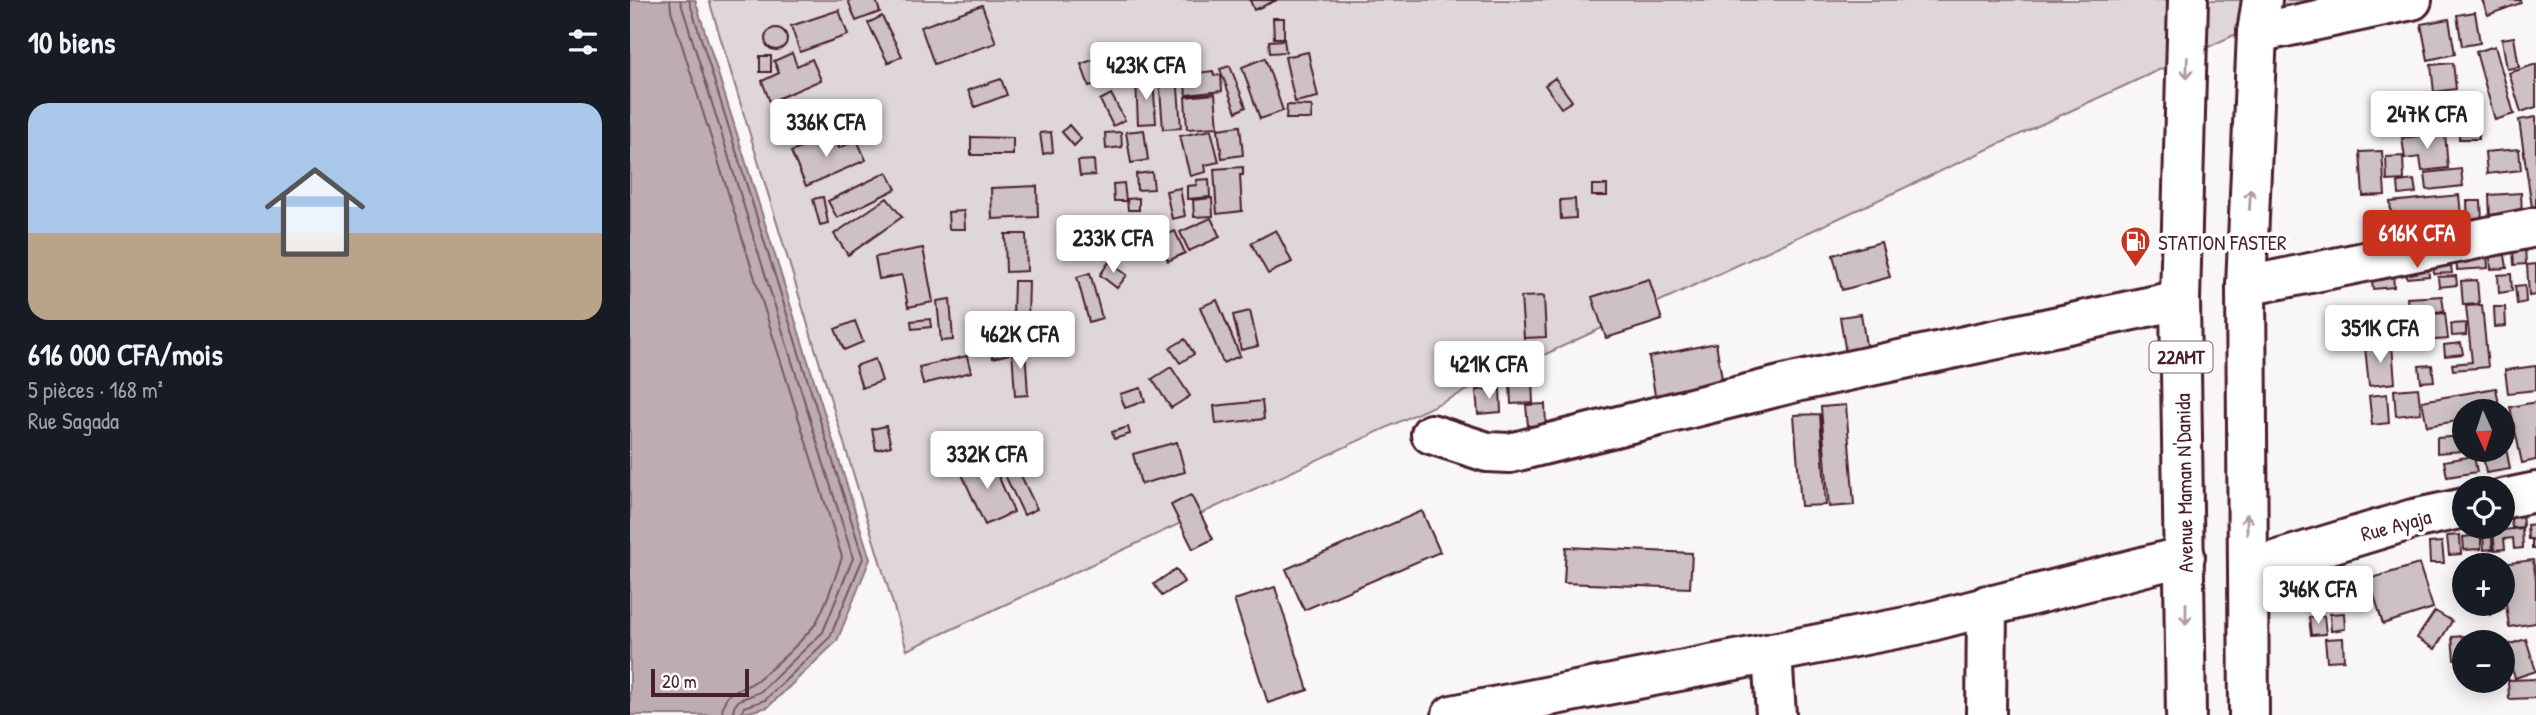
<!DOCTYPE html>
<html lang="fr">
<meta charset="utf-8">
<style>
body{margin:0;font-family:"Patrick Hand",sans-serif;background:#242831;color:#f1f3f6;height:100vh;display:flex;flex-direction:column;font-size:26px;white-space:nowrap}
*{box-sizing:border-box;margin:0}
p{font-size:23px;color:#9ea1a6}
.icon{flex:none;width:38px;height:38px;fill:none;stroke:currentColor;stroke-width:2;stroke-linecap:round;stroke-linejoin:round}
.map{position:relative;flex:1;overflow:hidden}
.panel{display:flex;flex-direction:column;background:#171b24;width:630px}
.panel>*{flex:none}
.needle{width:46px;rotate:177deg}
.fabs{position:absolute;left:1822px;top:399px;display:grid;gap:14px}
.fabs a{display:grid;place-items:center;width:63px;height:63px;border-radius:50%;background:#171b24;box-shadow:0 4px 18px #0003;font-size:35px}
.scale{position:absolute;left:21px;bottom:18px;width:98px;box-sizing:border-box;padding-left:7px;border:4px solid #4a1f2b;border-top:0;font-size:19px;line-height:24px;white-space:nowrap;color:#4a1f2b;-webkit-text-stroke:5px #fff;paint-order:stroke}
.price{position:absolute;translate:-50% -60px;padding:0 16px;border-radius:7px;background:#fff;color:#222;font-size:23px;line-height:46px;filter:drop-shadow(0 2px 4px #0008)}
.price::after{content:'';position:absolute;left:50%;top:42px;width:21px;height:16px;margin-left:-10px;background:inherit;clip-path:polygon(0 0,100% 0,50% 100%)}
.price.on{background:#c8321e;color:#fff}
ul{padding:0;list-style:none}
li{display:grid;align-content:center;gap:14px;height:371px;padding:0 28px}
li+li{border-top:2px solid #363941}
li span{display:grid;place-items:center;height:217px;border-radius:21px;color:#555}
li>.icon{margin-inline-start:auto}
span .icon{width:126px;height:126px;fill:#fffc;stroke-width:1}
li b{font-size:30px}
h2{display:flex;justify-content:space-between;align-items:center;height:84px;padding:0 28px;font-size:30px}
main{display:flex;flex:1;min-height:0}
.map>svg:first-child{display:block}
</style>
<main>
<section class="panel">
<h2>10 biens<svg class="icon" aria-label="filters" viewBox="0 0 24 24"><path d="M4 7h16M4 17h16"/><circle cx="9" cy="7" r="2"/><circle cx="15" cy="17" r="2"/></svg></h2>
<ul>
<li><span style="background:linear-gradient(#a9c7e8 60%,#b9a48a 0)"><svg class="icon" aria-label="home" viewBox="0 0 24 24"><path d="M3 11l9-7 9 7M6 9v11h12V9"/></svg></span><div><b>616 000 CFA/mois</b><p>5 pièces · 168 m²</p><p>Rue Sagada</p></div></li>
</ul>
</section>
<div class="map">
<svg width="1906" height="715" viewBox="0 0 1906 715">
<rect width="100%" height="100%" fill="#f8f6f7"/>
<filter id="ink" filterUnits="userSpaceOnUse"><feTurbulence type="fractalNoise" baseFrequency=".0143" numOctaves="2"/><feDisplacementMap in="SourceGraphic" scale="14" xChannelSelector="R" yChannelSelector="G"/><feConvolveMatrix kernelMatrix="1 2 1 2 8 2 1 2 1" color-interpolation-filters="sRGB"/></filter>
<g filter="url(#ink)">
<path fill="#ded6d9" stroke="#947a82" stroke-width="2" d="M79,0H1695L1602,36L277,650Z"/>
<path fill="#bdadb0" stroke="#8f747b" stroke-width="2" d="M0,0H65L240,559L207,641L138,707L107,715H0Z"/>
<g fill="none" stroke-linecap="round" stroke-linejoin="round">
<path stroke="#785860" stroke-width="2" d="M40,0L41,10L212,557C207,573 192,616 183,627C167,646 146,665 127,680C112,693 93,685 92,715
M50,0L223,558L193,632L130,692L109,700L104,707L103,715
M59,0L233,558L200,637L135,700L114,707L111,715"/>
</g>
<path fill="#cdc1c4" stroke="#4a1f2b" stroke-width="2" d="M218,0H246L250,12L226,21Z
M620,0H647L624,10Z
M1852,0H1890L1891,3L1858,15Z
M352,5L366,43L304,64L291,27Z
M209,10L218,35L170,52L161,26Z
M1845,12L1850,43L1832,46L1827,15Z
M252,16L272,56L258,63L238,23Z
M643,18H654V38H644Z
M1819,19L1825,54L1798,60L1791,24Z
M135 39a11 11 0 1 1 22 0a11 11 0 1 1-22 0Z
M1884,37L1889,67L1877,69L1872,39Z
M654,40L656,52L640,53L639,41Z
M1865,46L1884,114L1865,120L1846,52Z
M500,52L503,84L487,86L484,53Z
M678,52L688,97L665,102L655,57Z
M162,53L167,66L182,59L191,80L140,102L132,81L149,73L144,61Z
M130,56H141V72H130Z
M468,58L476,81L459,86L451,64Z
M635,58L653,111L630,119L612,67Z
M1823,63L1826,89L1804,92L1801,65Z
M1906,64V107L1891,112L1879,73Z
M600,66L616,107L606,112L590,69Z
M583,71L584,76L591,75L592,91L556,95L555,85H551V79L567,78L566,73Z
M547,75L551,128L533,129L529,76Z
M925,78L942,101L931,108L915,85Z
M371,79L377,95L345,107L338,90Z
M523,79L526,123L508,124L506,80Z
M481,94L495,120L483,126L470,100Z
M585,94L588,127L557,129L555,97Z
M1828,95H1848L1849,139H1829Z
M657,105L682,106L681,119H656Z
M185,108L190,127L145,138L140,119Z
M1906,117V214H1903L1889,120Z
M439,125L451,139L444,146L432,132Z
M610,126L613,155L592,158L588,129Z
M514,130L518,160L501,163L496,132Z
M581,130L589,162L575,165L576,172L560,176L550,136Z
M421,132L423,152L413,154L410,133Z
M491,132L492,147L476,149L475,133Z
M1815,133L1818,168L1792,171L1790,157L1775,159L1772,138Z
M203,134L209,148L227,140L236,160L176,186L161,152Z
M341,137L383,138V155H341Z
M1889,149L1891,170L1857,174L1855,152Z
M1752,151L1755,195L1733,196L1730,152Z
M1773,156L1774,180L1757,181L1756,157Z
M464,160L465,175L450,176L448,161Z
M613,167V175H610L612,211L587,214L584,169Z
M1831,169L1833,186L1797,190L1795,173Z
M257,172L266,189L207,218L198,201Z
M522,172L524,189L507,190L506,174Z
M579,179L580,197L557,199V186L567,185L566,180Z
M1784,180L1786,193L1769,195L1768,182Z
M494,183L496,201H484L483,184Z
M962,185H977V196H962Z
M407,186L408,217L362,219L361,188Z
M550,188L555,216L542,219L536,191Z
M1891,193L1892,216L1860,218L1859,195Z
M1829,195L1833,236L1764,243L1760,202Z
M193,197L198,223L190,225L183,199Z
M257,198L272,217L218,255L204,234Z
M509,198V210H498L497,199Z
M582,198L583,216L564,217L563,200Z
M945,199L946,218L931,219L930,200Z
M1837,201H1851L1852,223H1838Z
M334,211L335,229H319L318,212Z
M430,218L503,225L501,252L428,245Z
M581,218L590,237L559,251L550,232Z
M521,221L525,246L510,249L506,223Z
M646,230L662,262L638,274L621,243Z
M545,231L555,253L538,261L528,239Z
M375,234H396L397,271L376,272Z
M1251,242L1260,277L1212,290L1203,255Z
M1895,247L1896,264L1884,265L1883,248Z
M293,248L303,302L278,307L272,275L249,279L245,257Z
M1857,252L1858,268L1827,270L1826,255Z
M1875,255L1877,268L1861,269L1860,256Z
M1820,259L1822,273L1804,274L1803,260Z
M479,262L497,275L487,288L470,275Z
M1797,262L1799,276L1777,278L1775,263Z
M1906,264V295L1899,296L1897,265Z
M460,273L472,318L459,322L447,277Z
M1763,273L1764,287L1743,289L1741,275Z
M1881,274L1882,291L1869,293L1868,275Z
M1826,276L1827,285L1809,287L1808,277Z
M1019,279L1032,320L976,338L962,297Z
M1847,280L1849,304L1833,305L1831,281Z
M384,281H399L398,319L383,318Z
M1895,285L1896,302L1887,304L1885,286Z
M914,296L916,337L894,338L891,297Z
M1812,296L1814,311L1779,315L1777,298Z
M320,299L323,340L311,341L307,301Z
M587,300L610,356L593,363L570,307Z
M1852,305L1858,367L1823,370L1822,364L1842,362L1836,306Z
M1864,307H1875L1876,326L1865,327Z
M620,311L628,346L611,350L603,315Z
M1815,313L1818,339L1780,342L1778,316Z
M1231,314L1237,351L1216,354L1210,317Z
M367,318L371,335L351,340L347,323Z
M300,319L301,327L282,329L281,321Z
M225,321L233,342L214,350L205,329Z
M1836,323V335L1822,336L1821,324Z
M555,339L564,354L550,363L540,348Z
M376,342L379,354L363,358L360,346Z
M1086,343L1095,397L1027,408L1019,357Z
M1831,343L1833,354L1815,356L1814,345Z
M1762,345L1765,383L1739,386L1735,347Z
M395,347L398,395L385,396L382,348Z
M337,356L341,372L293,384L289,367Z
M245,359L252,381L232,388L225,366Z
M1802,365L1804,381L1791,382L1789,366Z
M1906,366V390L1878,393L1875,370Z
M541,367L560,396L541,408L522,379Z
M902,382L903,403L881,404L880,383Z
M511,388L515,401L495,408L490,394Z
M1788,388L1791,413L1766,416L1764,390Z
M1866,388L1870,411H1834V420L1797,426L1792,401Z
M870,389L871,412L848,414L846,390Z
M1757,394L1759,423L1742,425L1739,396Z
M632,401L634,419L586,424L584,406Z
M1906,402V460L1892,463L1880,407Z
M915,404L916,425L898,426L896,405Z
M1216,405L1224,505L1199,507L1191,407Z
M1190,414L1196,505L1171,506L1164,415Z
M256,426L261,446L246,450L242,429Z
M498,427L500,434L484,439L482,432Z
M1872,427L1880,469L1856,473L1852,450H1872Z
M1834,436V450H1846L1807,453V438Z
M375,442L407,509L394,515L362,448Z
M547,442L555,472L511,484L503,454Z
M1844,456L1847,472L1817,477L1814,461Z
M360,457L384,512L355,525L330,470Z
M561,495L583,539L563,549L541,505Z
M792,511L810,552L674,610L656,569Z
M1892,511L1893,527L1882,528L1880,513Z
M1906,524V549H1902V539H1898L1897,525Z
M1892,528L1893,548L1884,549L1883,538L1874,539L1875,549L1865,550L1863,531Z
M1861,533L1863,549L1854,550L1853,534Z
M1830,535L1831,554L1819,555L1817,536Z
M1851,535V549L1834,550L1833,537Z
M1812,542L1814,563H1800L1799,543Z
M936,547L1062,553L1060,588L934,583Z
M1903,560L1906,579V623L1879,627L1871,564Z
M1789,564L1803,608L1753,624L1739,579Z
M546,569L554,582L532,596L524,584Z
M1727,569L1728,586L1715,587L1714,570Z
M645,587L678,690L638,703L604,600Z
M1854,604H1872L1874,608L1860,615Z
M1805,611L1822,621L1805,649L1787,638Z
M1714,613L1715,629L1701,631L1700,614Z
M1694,616L1696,634L1681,635L1679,617Z
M1849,635L1850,642H1834V658L1824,659L1822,637Z
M1713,638L1714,660L1697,661L1695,639Z
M1896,639L1906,671L1885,678L1874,646Z
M1906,679V698L1879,699L1878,680Z"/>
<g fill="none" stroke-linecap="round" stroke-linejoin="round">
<defs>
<path id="minor" d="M1627,33L1782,0
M1616,286L1906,227
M801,434L857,452L880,453L1166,382L1550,300
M1872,499L1906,492
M1618,569L1783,519L1834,508
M1142,653L1146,715
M822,715L1286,625L1555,556
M1356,715L1357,605"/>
<path id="highway" d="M1556,715L1550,300L1558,0
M1619,715L1616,286L1627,33L1632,0"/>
</defs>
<use href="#minor" stroke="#4a1f2b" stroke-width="44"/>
<use href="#highway" stroke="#4a1f2b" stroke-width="44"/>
<use href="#minor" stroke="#fff" stroke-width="38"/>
<use href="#highway" stroke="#fff" stroke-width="38"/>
</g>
<defs><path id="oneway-shaft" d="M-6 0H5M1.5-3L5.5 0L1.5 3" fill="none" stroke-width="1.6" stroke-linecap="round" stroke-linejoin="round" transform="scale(1.75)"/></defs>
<g stroke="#ae9aa0">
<use href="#oneway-shaft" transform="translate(1557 68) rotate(92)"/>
<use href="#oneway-shaft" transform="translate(1620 199) rotate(-87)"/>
<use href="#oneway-shaft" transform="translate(1617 524) rotate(-90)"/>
<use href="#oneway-shaft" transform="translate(1556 614) rotate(90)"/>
</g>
</g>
<defs>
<symbol id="fuel-pin" viewBox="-11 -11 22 30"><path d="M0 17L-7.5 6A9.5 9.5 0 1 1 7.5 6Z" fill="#c8321e" stroke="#fff"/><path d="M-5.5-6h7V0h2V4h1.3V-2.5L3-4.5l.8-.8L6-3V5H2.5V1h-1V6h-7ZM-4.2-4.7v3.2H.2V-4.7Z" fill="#fff"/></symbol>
</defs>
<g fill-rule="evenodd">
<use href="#fuel-pin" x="1488" y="224" width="35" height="47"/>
</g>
<g text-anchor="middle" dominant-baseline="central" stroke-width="7" stroke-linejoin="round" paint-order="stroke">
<rect fill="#fff" stroke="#80626b" stroke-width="2" x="1519.5" y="341.5" width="63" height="31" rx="5"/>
<g font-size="19" font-weight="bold" fill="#4a1f2b">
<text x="1551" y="357">22AMT</text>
</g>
<g font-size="21" fill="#4a1f2b" stroke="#fff" text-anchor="start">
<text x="1528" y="242">STATION FASTER</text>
</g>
<g font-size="21" fill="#4a1f2b" stroke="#fff">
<text transform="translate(1554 483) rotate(-91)">Avenue Maman N'Danida</text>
<text transform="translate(1766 525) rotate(-15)">Rue Ayaja</text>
</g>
</g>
</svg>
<div class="fabs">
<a><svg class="needle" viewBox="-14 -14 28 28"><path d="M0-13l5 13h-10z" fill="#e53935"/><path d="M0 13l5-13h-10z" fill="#9ea1a6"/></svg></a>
<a><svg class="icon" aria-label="locate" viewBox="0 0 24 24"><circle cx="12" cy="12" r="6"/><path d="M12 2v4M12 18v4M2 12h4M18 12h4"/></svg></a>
<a>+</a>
<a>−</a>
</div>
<div class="scale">20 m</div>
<b class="price" style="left:516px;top:102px">423K CFA</b>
<b class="price" style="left:1797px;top:151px">247K CFA</b>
<b class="price" style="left:196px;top:159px">336K CFA</b>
<b class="price on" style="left:1787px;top:270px">616K CFA</b>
<b class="price" style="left:483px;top:275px">233K CFA</b>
<b class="price" style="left:1750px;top:365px">351K CFA</b>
<b class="price" style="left:390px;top:371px">462K CFA</b>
<b class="price" style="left:859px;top:401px">421K CFA</b>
<b class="price" style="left:357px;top:491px">332K CFA</b>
<b class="price" style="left:1688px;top:626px">346K CFA</b>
</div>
</main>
